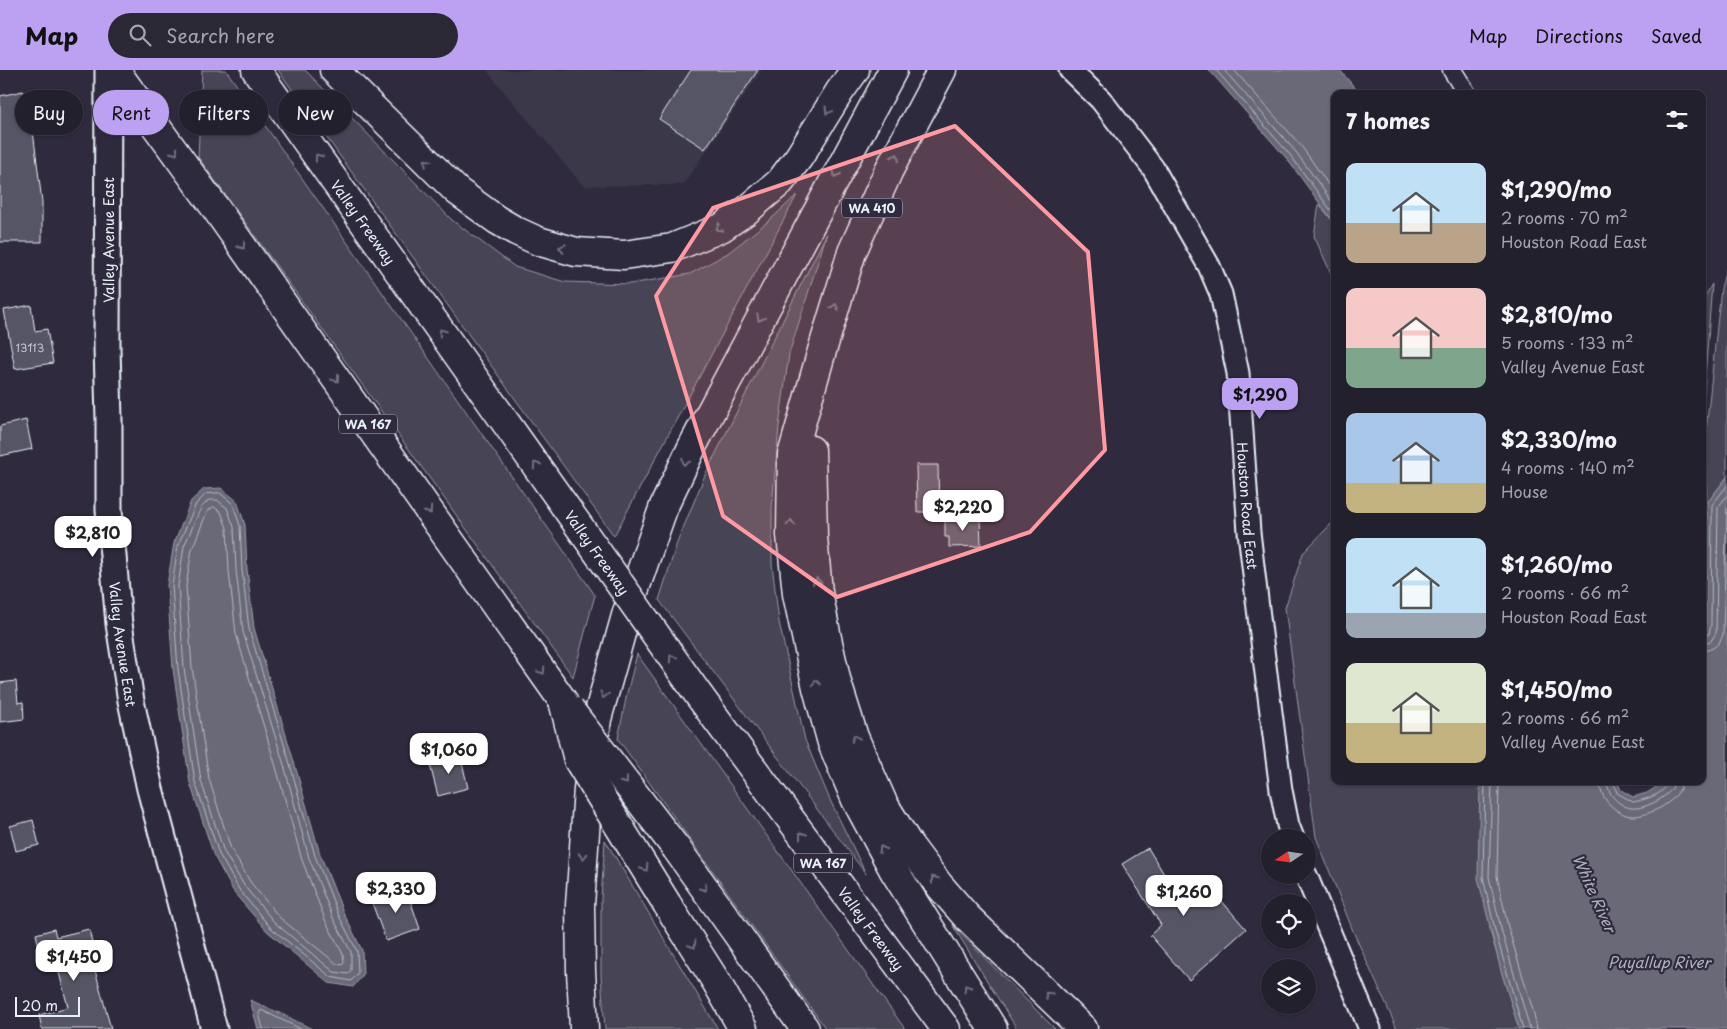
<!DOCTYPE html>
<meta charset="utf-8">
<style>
body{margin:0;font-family:"Playpen Sans",sans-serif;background:#2b2836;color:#f1f3f6;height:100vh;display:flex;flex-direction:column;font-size:19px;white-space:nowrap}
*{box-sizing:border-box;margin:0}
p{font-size:16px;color:#a3a3aa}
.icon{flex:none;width:28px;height:28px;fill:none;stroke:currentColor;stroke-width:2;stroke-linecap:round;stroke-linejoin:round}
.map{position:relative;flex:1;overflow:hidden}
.panel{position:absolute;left:1331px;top:20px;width:375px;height:695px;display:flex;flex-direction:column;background:#23202e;border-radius:10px;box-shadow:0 1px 4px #0004,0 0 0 1px #403e4a}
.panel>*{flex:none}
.hud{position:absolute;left:15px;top:20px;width:475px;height:45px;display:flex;gap:10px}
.needle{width:32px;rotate:257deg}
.fabs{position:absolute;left:1261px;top:759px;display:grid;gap:10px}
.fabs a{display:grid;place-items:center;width:55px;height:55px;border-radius:50%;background:#23202e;box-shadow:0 1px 4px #0004,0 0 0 1px #403e4a;font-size:25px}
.scale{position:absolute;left:15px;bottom:12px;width:65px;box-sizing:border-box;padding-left:5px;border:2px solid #e8f1f8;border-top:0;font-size:14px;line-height:18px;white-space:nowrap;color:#e8f1f8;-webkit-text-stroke:4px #2f2a3d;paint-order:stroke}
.price{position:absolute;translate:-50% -42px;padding:0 11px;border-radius:10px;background:#fff;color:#222;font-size:16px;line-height:32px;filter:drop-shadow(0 1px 2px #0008)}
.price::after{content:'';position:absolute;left:50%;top:30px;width:15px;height:11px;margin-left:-8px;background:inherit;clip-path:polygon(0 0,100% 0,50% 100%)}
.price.on{background:#bca0f2;color:#111}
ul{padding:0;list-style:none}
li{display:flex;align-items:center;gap:15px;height:125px;padding:0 15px}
li span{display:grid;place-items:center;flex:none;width:140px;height:100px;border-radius:10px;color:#555}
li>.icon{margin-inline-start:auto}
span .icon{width:60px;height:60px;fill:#fffc;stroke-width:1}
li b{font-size:21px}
h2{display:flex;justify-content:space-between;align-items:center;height:60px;padding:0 15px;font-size:21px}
.chip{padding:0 18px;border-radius:22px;background:#23202e;box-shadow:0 1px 4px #0004,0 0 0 1px #403e4a;font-size:18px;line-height:45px}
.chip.on{background:#bca0f2;color:#111}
header{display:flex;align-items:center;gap:30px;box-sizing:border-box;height:70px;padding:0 25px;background:#bca0f2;color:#111}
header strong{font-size:24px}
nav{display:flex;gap:28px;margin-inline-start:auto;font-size:18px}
.search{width:350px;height:45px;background:#2b2836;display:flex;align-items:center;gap:12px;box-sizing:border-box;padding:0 18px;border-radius:28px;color:#a3a3aa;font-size:19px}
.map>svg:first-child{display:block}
</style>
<header>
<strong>Map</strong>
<div class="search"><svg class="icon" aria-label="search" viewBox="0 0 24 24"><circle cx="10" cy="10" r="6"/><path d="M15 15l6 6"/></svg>Search here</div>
<nav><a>Map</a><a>Directions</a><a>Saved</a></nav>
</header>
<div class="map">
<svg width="1727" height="959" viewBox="0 0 1727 959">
<rect width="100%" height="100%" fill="#2f2a3d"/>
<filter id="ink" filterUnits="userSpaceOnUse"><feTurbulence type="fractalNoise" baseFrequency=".02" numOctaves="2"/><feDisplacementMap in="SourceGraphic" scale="10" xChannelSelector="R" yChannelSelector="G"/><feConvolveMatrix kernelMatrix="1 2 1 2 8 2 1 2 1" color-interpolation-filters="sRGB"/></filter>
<g filter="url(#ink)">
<path fill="#3b3749" d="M486,0H762L683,115L583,116Z"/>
<path fill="#464455" stroke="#979aa6" d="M202,0H226L595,525L573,607L198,87Z
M278,0H305L452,150L515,197L565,212L630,214L690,204L728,183L770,150L797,125L614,466Z
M1319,134L1335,154V212L1314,166Z
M827,163L789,284L779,356L772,437V494L779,552L805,670L830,730L866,804L659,530L677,473L705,405Z
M1727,196V407L1707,433L1705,371L1721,218Z
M1712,214L1703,335V230Z
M1335,450V711H1480L1490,861L1519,959H1397L1353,861L1316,767L1285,538L1303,483Z
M637,584L905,959H826L618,669L627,623Z
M605,770L718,959H605L601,906V828Z
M953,856L1055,959H1017Z"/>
<path fill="#696978" stroke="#9c9fab" d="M1209,0H1340L1360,24H1335V154L1287,89Z
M1727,407V959H1519L1501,901L1478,808L1480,711H1617L1621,720L1633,727L1647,723L1665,711H1702V580L1706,555L1707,433Z
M221,418L237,431L245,455L247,499L254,558L294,692L320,784L344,844L362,880L363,905L353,917L329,913L267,861L235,824L214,786L190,713L173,599L167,515L174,473L191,431L204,419Z
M250,930L282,944L312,959H258Z"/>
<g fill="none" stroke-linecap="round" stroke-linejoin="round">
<path stroke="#b5bbc5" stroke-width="1" d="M1216,0L1291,86L1335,146
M1224,0L1296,82L1335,136
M1234,0L1302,77L1335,124
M220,423L233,434L240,456L242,500L249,559L290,694L315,786L339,846L357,881L358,903L351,911L331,907L270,857L240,821L219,784L195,712L178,599L172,516L178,475L196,434L206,424Z
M209,430H217L227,438L234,457L236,500L243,562L284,695L309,788L333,848L351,882V900L348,904L334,902L275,853L245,817L224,782L201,711L184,598L178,516L184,476L201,438Z
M214,437L221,442L227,458L229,501L236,564L276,697L302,790L326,852L343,884L344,893L342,895L337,894L280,848L251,813L231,779L209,709L192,597L186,516L192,479L207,442Z
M1702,567L1709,564L1711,555L1712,435L1727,416
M1702,573L1711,571L1716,563L1718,437L1727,426
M1702,581C1713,580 1720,575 1723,564L1727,438
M1485,711L1483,807L1495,860L1523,959
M1492,711L1489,807L1501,859L1530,959
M1499,711L1497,806L1508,857L1534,944L1537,959
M1599,711C1600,728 1615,744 1631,746C1649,747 1682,730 1682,711
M1607,711C1607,724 1619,736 1631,738C1645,740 1674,725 1675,711
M1613,711L1617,723L1633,732C1644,730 1667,724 1668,711
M263,959L259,943L261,940L301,959"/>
</g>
<path fill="#575565" stroke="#e8f1f8" d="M691,0H758L705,79L659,49Z
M23,21L31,61H33L42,132V172H0V26Z
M31,235L35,261L47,259L53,293L15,299L4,240Z
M26,350L32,379L0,386V356Z
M916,395H938L939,442H917Z
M980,448L981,476L949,477V467H945V449Z
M16,611L18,633L23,632L24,649L0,652V613Z
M460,684L468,718L438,726L429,691Z
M33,750L39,775L16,781L10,756Z
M1148,778L1183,835L1207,814L1246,859L1189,910L1150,865L1161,855L1122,794Z
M406,818L420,859L386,871L371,830Z
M54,859L56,867L89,859L93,877L89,878L111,959H42L39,945L68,937L57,895L54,896L51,886L42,889L36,864Z"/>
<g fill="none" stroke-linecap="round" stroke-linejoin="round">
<defs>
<path id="minor" d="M1452,0L1467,24"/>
<g id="tertiary">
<path id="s1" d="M1070,0L1101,30L1153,98L1209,196L1221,224L1238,303L1249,462L1262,572L1281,720L1288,755L1293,768"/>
<path d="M1306,805L1370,959"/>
</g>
<g id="secondary">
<path id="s2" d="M108,0L107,278L109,349V440L119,554L131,631L150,719L214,959"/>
</g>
<g id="motorway">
<path d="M115,0L214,136L563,631"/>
<path id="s3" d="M256,0L564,435"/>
<path d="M334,0L457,121L497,150L516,161L538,171L576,182L624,185L672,178L721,158L746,141L780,112L799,87L840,21L855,0"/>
<path d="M942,0L889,100L852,182L821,284L792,385L791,465L797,524L817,618L832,673L856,730L893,799L993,959"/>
<path d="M811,380L813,467L818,522L827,568L837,613L854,667L883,733L909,775L939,815L966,846L1083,959"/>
<path id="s4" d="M700,627L946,959"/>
<path d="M676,778L805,959"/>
<path d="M667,834L717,913L743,959"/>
<path d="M584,959L581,901L580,835L588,719L597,649L627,542L645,490L664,436L693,375L893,0"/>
</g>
</defs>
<use href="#minor" stroke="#e8f1f8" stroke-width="21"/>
<use href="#tertiary" stroke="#e8f1f8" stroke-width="25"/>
<use href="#secondary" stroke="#e8f1f8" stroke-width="29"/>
<use href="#motorway" stroke="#e8f1f8" stroke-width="31"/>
<use href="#minor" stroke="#2f2a3d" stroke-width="18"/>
<use href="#tertiary" stroke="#2f2a3d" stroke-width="21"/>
<use href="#secondary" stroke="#2f2a3d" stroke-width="25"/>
<use href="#motorway" stroke="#2f2a3d" stroke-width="28"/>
<defs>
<g id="motorway-bridge">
<path id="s5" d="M564,435L700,627"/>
<path d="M563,631L578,690L667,834"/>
<path d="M570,640L676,778"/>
</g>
</defs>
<use href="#motorway-bridge" stroke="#e8f1f8" stroke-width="31" stroke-linecap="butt"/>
<use href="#motorway-bridge" stroke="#2f2a3d" stroke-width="28"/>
</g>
<defs><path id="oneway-chevron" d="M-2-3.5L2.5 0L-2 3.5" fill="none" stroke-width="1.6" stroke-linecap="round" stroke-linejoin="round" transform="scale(1.25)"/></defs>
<g stroke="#70707e">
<use href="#oneway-chevron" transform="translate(828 41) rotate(121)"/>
<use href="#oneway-chevron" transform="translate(175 82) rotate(54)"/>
<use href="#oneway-chevron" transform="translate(318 87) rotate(-126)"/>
<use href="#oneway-chevron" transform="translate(896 87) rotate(-63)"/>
<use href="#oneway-chevron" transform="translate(427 92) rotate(-135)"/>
<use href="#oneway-chevron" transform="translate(836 104) rotate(118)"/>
<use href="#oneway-chevron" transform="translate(719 158) rotate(152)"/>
<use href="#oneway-chevron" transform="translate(242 176) rotate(55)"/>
<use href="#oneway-chevron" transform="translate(562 178) rotate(-164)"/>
<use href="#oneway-chevron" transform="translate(835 237) rotate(-73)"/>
<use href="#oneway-chevron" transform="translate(760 248) rotate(118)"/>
<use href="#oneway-chevron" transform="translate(442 262) rotate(-125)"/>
<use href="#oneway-chevron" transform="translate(336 309) rotate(55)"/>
<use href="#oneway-chevron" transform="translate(685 392) rotate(115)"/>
<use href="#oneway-chevron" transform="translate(536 395) rotate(-125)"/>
<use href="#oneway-chevron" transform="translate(429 441) rotate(55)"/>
<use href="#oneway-chevron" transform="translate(791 453) rotate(-89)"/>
<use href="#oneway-chevron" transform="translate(817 511) rotate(-96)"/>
<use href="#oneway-chevron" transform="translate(672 588) rotate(-125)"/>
<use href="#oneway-chevron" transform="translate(542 601) rotate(55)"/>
<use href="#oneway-chevron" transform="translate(816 613) rotate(-103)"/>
<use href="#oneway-chevron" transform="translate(604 625) rotate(106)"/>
<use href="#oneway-chevron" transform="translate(855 668) rotate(-111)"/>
<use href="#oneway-chevron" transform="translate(625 711) rotate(52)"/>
<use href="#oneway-chevron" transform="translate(802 765) rotate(-126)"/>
<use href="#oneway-chevron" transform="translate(882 779) rotate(-118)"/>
<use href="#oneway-chevron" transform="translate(583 786) rotate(93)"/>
<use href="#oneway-chevron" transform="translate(645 798) rotate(58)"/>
<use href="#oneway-chevron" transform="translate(934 809) rotate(-127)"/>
<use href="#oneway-chevron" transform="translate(704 818) rotate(55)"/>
<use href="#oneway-chevron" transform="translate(693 875) rotate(58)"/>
<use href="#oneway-chevron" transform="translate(967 918) rotate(-122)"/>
<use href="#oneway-chevron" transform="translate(1048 925) rotate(-136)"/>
</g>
</g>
<path fill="#ff9aa2" fill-opacity="0.2" stroke="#ff9aa2" stroke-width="4" stroke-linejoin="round" d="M955,56L1088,182L1105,380L1030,462L837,527L723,446L656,226L713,138Z"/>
<g text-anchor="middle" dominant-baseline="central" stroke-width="4.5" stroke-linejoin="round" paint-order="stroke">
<g font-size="11" fill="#c4cad3">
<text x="30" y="277">13113</text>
</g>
<g fill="#2f2a3d" stroke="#b0b5c0" stroke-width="1">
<rect x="842" y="128.5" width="60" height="19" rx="4"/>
<rect x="339" y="344.5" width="58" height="19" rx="4"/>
<rect x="794" y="783.5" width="58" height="19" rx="4"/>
</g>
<g font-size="12" font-weight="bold" fill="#e8f1f8">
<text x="872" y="138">WA 410</text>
<text x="368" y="354">WA 167</text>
<text x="823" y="793">WA 167</text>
</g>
<g font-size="14" fill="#e8f1f8" stroke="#2f2a3d">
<text stroke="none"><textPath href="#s3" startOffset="186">Valley Freeway</textPath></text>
<text transform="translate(108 170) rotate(-90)">Valley Avenue East</text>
<text stroke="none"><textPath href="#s1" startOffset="486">Houston Road East</textPath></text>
<text stroke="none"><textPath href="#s5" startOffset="58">Valley Freeway</textPath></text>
<text stroke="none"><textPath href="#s2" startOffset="575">Valley Avenue East</textPath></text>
<text stroke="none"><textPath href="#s4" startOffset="288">Valley Freeway</textPath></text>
</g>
<g font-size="15" font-style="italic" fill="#afb4be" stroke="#2f2a3d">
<text transform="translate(1595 823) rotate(66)">White River</text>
<text x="1659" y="891">Puyallup River</text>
</g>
</g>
</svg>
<div class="fabs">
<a><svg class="needle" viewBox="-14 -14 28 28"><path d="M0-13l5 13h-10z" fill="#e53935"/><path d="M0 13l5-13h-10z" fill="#a3a3aa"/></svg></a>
<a><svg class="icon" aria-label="locate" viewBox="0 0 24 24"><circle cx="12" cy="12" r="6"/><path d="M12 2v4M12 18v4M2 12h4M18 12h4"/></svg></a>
<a><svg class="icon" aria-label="layers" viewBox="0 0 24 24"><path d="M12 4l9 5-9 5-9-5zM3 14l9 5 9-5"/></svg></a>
</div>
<div class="scale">20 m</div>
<b class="price on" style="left:1260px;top:350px">$1,290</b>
<b class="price" style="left:963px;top:462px">$2,220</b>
<b class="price" style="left:93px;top:488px">$2,810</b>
<b class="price" style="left:449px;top:705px">$1,060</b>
<b class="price" style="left:396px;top:844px">$2,330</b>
<b class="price" style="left:1184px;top:847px">$1,260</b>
<b class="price" style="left:74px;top:912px">$1,450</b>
<div class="hud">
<a class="chip">Buy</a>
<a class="chip on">Rent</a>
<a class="chip">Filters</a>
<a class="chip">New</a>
</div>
<section class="panel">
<h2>7 homes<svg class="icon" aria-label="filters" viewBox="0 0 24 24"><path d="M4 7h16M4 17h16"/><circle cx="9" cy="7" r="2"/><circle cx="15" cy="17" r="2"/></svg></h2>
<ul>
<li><span style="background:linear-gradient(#bfe0f5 60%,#b9a48a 0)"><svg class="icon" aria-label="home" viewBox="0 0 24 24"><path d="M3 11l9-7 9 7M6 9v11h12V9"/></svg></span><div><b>$1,290/mo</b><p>2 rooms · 70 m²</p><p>Houston Road East</p></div></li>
<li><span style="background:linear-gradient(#f6c9c9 60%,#7fa58c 0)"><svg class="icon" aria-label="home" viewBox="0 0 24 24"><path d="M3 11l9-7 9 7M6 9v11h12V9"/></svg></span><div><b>$2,810/mo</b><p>5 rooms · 133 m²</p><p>Valley Avenue East</p></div></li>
<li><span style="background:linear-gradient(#a9c7e8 70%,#c2b280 0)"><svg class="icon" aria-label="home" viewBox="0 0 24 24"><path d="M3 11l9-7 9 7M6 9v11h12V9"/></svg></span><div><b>$2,330/mo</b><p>4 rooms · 140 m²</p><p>House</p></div></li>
<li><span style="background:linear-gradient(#bfe0f5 75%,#9aa5b1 0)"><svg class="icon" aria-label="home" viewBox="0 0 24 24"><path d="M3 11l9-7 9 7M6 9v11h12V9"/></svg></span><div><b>$1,260/mo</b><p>2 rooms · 66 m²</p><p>Houston Road East</p></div></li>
<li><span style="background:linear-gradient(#dfe7d0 60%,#c2b280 0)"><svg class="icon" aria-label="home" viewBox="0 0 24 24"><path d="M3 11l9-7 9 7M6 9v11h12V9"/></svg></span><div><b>$1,450/mo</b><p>2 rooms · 66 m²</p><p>Valley Avenue East</p></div></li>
</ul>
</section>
</div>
